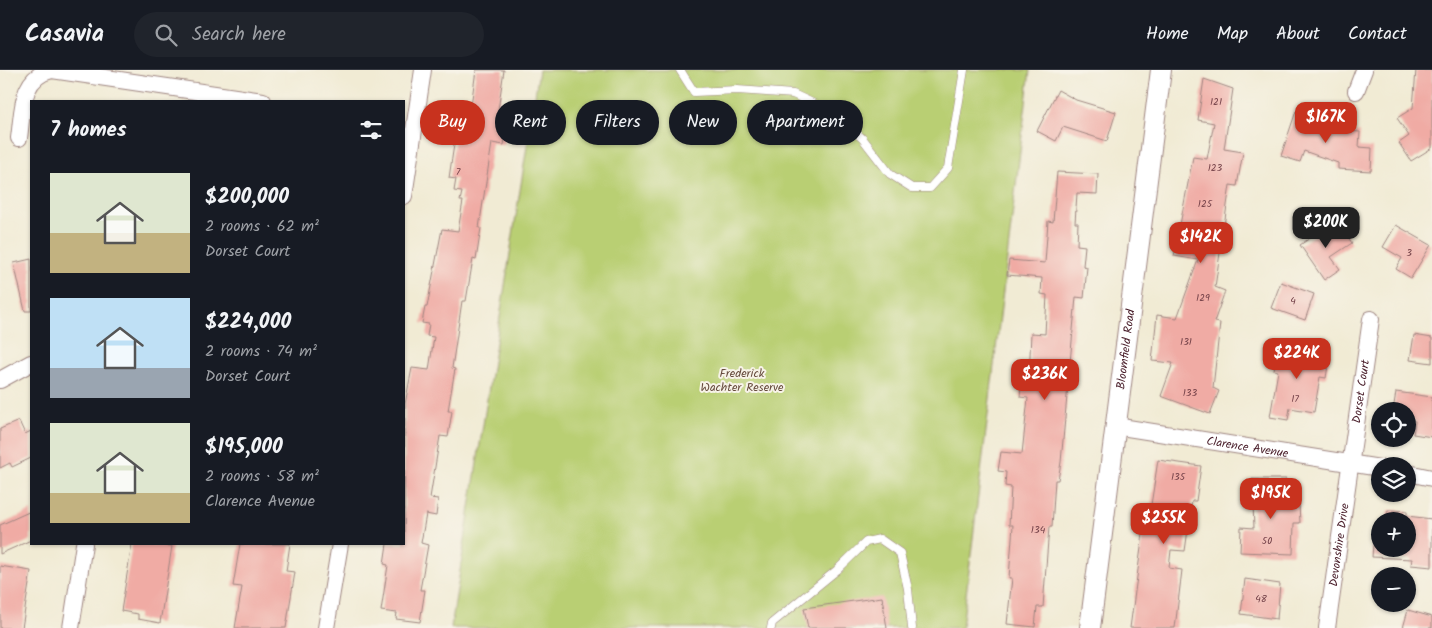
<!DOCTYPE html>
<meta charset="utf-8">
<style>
body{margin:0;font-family:Kalam,sans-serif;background:#20242c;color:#f1f3f6;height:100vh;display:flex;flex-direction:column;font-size:19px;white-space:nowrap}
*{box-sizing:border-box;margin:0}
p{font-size:16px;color:#9ea1a6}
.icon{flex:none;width:28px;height:28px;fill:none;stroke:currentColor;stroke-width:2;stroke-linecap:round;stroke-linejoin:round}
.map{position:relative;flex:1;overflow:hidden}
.details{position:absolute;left:30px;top:30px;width:375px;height:445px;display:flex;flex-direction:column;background:#171b24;border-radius:0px;box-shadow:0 1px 4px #0004}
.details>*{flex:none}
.guide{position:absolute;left:420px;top:30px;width:475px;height:45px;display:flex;gap:10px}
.controls{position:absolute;left:1371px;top:332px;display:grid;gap:10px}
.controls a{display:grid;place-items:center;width:45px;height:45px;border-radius:50%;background:#171b24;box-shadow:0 1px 4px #0004;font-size:25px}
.price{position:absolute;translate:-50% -42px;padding:0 11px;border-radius:10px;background:#c8321e;color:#fff;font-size:16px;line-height:32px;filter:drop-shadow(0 1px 2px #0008)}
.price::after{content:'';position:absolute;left:50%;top:30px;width:15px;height:11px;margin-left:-8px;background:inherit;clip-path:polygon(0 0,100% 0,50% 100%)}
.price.active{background:#222;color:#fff}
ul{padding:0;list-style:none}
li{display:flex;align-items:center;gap:15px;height:125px;padding:0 20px}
li span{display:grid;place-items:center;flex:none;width:140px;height:100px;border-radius:0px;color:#555}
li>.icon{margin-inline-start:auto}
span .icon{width:60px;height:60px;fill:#fffc;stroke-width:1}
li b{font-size:21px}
h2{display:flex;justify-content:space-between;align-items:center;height:60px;padding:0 20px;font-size:21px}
.pill{padding:0 18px;border-radius:22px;background:#171b24;box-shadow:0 1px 4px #0004;font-size:18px;line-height:45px}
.pill.active{background:#c8321e;color:#fff}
header{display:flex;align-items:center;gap:30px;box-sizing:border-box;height:70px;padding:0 25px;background:#171b24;border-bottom:1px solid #363941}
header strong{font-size:24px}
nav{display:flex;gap:28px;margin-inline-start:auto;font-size:18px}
.search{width:350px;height:45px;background:#20242c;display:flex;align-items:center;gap:12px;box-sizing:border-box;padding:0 18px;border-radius:28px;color:#9ea1a6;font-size:19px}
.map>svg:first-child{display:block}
</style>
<header>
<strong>Casavia</strong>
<div class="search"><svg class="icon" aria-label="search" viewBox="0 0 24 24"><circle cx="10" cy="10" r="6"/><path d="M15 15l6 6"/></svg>Search here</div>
<nav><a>Home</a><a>Map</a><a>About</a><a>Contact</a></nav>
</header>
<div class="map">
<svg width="1432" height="558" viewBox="0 0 1432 558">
<rect width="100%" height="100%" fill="#f7f3e8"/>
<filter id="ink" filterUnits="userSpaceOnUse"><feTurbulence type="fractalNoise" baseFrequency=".02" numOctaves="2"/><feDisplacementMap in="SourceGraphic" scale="10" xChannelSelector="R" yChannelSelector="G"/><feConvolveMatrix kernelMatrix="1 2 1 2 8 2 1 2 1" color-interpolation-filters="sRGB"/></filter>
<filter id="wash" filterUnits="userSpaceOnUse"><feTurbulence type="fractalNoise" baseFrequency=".0096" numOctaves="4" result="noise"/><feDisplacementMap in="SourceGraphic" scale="20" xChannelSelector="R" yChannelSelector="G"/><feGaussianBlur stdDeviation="1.12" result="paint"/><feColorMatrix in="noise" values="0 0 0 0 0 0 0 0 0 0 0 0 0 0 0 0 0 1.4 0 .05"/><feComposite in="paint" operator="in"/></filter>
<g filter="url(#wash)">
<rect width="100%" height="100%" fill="#f1ebd4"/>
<path fill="#b9cf73" stroke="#82774f" d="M539,0H1030L962,558H451Z"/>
<g id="blocks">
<path fill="#f0aba4" d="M476,0H504L497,47L508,49L504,75L492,73L479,158H481L476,190L473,189L466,231H462L452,298L455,299L448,341H452L448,367L440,366L430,428L438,429L436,446L426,444L421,473L428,475L420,520H425L420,552L396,549L397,543L381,541L388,495L384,494L387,474H404L405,334L412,298L429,300L434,267L427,266L429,254L422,253L425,237H427L442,159L458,161L463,131H460L462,122L454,121L456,109L449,108L459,41L470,43Z
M1416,0H1432V78L1411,91L1399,73L1409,66L1397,48L1413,38Z
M1204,9L1233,19L1224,79L1243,82L1237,116L1230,115L1215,217L1225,221L1214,252L1220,253L1213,318L1219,321L1210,344L1161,326L1173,293L1152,291L1157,245L1177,248L1198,190L1174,186L1193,87L1207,89L1214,53L1198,50Z
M1058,20L1076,30L1116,42L1107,71L1063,57L1056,71L1037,61Z
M1296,41L1327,52L1324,59L1360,62L1359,77L1372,78L1371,101L1338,99V93L1304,81L1300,92L1281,86Z
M1057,102L1098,104L1097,124L1077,123L1075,153H1078L1077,175L1085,176L1083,196L1087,197L1084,228L1076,227L1061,392L1058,410H1055L1052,457H1049L1043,537H1037L1035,557L1007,554L1012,508H1009L1013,455H1009L1011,417L1005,416L1006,402L998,401L1001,382L1022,384L1028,328L1020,327L1022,307L1029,308L1031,263L1045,264L1047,225L1041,224L1042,208L1007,205L1009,190L1045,193L1048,151L1053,152Z
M1336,150L1352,173L1331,187L1340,199L1324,210L1300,175Z
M1396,155L1431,175L1411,208L1396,199L1402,188L1383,177Z
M31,189V241H25L14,193Z
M1281,212L1314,224L1305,250L1271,238Z
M1414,265L1432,268V293L1410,290Z
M1278,275L1330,283L1326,308L1320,307L1314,342L1290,338L1288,350L1270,347L1278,301L1274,300Z
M1396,322L1432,327V367L1413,364L1415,351L1408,350V341H1393Z
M19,351L25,364L31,361V388L12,397L10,393L0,398V359Z
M1158,390L1201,396L1196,431H1192L1185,481L1171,480L1169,498L1182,500L1175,558H1130L1147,434L1151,435Z
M1252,409H1286L1287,435L1299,434L1300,453H1294L1293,484L1240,482L1241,457L1254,458Z
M1388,440L1407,441V446L1432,449V497L1411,495L1412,489L1372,487L1374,463H1380V479H1408V451H1387Z
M31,441V470L0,484V455Z
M132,474L172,476L160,553L138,549V544L121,541Z
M240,474H290L286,501L295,502L286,558H235L242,517L233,516Z
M0,496L31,501L22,558H0Z
M1245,509L1280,514L1277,549L1241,544Z
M882,527L887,558H808L804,538Z
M1408,540L1432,547V558H1403Z"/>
</g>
</g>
<g filter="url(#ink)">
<use href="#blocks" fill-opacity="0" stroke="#9e8580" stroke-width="1"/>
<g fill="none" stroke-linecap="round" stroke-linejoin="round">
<defs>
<path id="service" d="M680,0L694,22L737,20L793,24L834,43L863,69L890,104L912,118H930L948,98L964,0
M771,558L772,553L837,500L866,472L880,469L900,483L908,519L912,558"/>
<g id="minor">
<path d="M1356,21L1364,0"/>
<path d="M19,68C23,41 20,7 52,0L263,31"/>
<path d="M404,126L423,0"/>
<path d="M0,310L31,293"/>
<path id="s1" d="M1115,356L1380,398"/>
<path d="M1408,403L1432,408"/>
<path d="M71,558L84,474"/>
<path d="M326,558L340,474"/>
<path id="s2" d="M1327,558L1371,249"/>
</g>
<g id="tertiary">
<path id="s3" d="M1090,558L1161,0"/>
</g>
</defs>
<use href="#service" stroke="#9e8580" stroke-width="9"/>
<use href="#minor" stroke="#9e8580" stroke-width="18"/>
<use href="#tertiary" stroke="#9e8580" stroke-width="22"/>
<use href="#service" stroke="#fff" stroke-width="8"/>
<use href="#minor" stroke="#fff" stroke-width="16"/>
<use href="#tertiary" stroke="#fff" stroke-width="20"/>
</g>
</g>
<g text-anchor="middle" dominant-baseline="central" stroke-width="4" stroke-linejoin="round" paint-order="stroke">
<g font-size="10" fill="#744249">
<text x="1216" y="32">121</text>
<text x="1215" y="98">123</text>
<text x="458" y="102">7</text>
<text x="1205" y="134">125</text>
<text x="1409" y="183">3</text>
<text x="1203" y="228">129</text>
<text x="1293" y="231">4</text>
<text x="1186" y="272">131</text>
<text x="1190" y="323">133</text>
<text x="1295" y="329">17</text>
<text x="1178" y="407">135</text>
<text x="1038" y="460">134</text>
<text x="1267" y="471">50</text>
<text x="1261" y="529">48</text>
</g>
<g font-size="12" fill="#4a1f2b" stroke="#f7f3e8">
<text stroke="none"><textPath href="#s3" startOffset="281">Bloomfield Road</textPath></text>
<text stroke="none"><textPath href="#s2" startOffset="239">Dorset Court</textPath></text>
<text stroke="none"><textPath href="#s1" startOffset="134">Clarence Avenue</textPath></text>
<text stroke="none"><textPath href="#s2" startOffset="84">Devonshire Drive</textPath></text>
</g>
<g font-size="12" fill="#664b3d" stroke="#f7f3e8">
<text x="742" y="303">Frederick<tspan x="742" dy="14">Wachter Reserve</tspan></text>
</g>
</g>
</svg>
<div class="controls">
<a><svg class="icon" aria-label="locate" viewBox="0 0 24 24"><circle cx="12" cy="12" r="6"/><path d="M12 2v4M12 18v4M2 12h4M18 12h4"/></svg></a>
<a><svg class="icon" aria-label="layers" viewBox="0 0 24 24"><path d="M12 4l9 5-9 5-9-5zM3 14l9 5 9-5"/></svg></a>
<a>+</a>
<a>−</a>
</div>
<b class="price" style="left:1326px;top:74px">$167K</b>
<b class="price active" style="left:1326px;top:179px">$200K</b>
<b class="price" style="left:1201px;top:194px">$142K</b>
<b class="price" style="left:1297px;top:310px">$224K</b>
<b class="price" style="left:1045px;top:331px">$236K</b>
<b class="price" style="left:1271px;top:450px">$195K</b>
<b class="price" style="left:1164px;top:475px">$255K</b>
<div class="guide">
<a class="pill active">Buy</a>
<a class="pill">Rent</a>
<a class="pill">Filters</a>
<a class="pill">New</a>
<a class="pill">Apartment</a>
</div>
<section class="details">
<h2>7 homes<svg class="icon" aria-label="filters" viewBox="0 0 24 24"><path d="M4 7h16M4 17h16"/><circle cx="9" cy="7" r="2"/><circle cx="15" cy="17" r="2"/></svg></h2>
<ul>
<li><span style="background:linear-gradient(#dfe7d0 60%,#c2b280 0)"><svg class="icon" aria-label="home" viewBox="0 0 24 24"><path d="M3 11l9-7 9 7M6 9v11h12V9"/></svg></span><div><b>$200,000</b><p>2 rooms · 62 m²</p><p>Dorset Court</p></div></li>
<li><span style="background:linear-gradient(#bfe0f5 70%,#9aa5b1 0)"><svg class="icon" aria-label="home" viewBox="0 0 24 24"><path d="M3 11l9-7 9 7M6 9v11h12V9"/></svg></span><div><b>$224,000</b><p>2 rooms · 74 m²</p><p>Dorset Court</p></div></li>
<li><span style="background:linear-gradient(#dfe7d0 70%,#c2b280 0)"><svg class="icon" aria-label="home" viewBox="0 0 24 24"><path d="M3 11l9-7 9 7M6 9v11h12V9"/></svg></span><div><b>$195,000</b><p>2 rooms · 58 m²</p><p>Clarence Avenue</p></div></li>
</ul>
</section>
</div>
